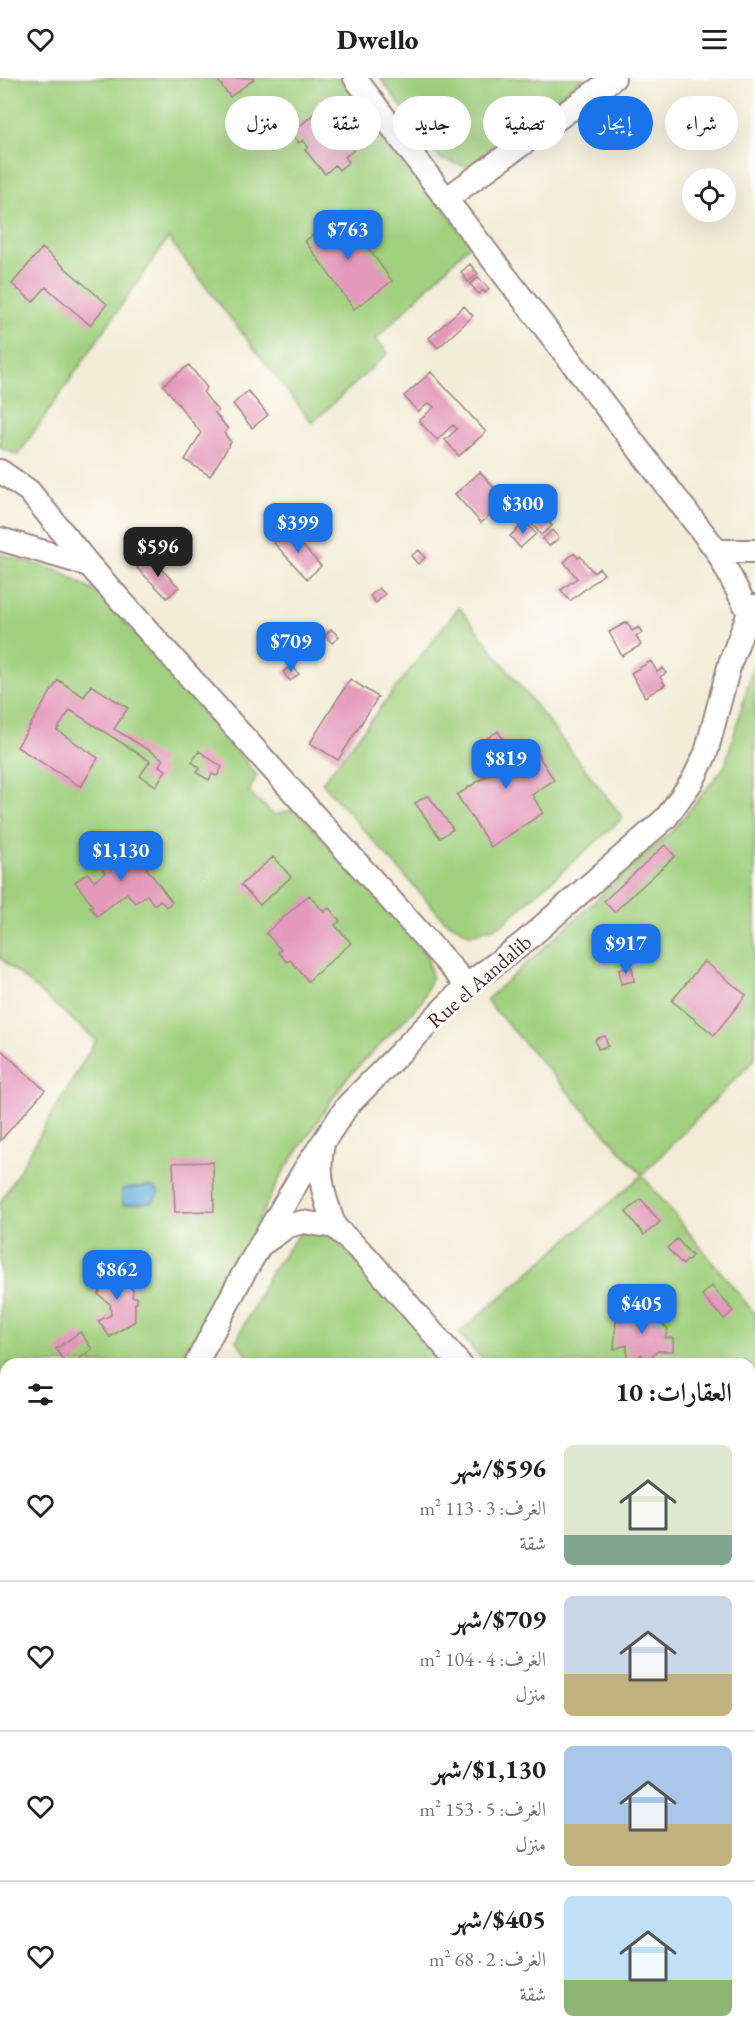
<!DOCTYPE html>
<html lang="ar">
<meta charset="utf-8">
<style>
body{margin:0;font-family:"EB Garamond",Amiri,serif;background:#f6f6f6;color:#202124;direction:rtl;height:100vh;display:flex;flex-direction:column;font-size:22px;white-space:nowrap}
*{box-sizing:border-box;margin:0}
p{font-size:20px;color:#757577}
.icon{flex:none;width:33px;height:33px;fill:none;stroke:currentColor;stroke-width:2;stroke-linecap:round;stroke-linejoin:round}
.map{position:relative;flex:1;overflow:hidden;direction:ltr}
.side{position:absolute;left:0px;top:1280px;width:756px;height:686px;display:flex;flex-direction:column;background:#fff;border-radius:18px 18px 0 0;box-shadow:0 6px 24px #0002;direction:rtl}
.side>*{flex:none}
.banner{position:absolute;left:18px;top:18px;width:720px;height:54px;direction:rtl;display:flex;gap:12px}
.tools{position:absolute;left:682px;top:90px;display:grid;gap:12px}
.tools a{display:grid;place-items:center;width:54px;height:54px;border-radius:50%;background:#fff;box-shadow:0 6px 24px #0002;font-size:30px}
.price{position:absolute;translate:-50% -51px;padding:0 14px;border-radius:12px;background:#1a73e8;color:#fff;font-size:20px;line-height:39px;filter:drop-shadow(0 2px 3px #0008)}
.price::after{content:'';position:absolute;left:50%;top:36px;width:18px;height:14px;margin-left:-9px;background:inherit;clip-path:polygon(0 0,100% 0,50% 100%)}
.price.selected{background:#222;color:#fff}
ul{padding:0;list-style:none}
li{display:flex;align-items:center;gap:18px;height:150px;padding:0 24px}
li+li{border-top:2px solid #e0e0e0}
li span{display:grid;place-items:center;flex:none;width:168px;height:120px;border-radius:9px;color:#555}
li>.icon{margin-inline-start:auto}
span .icon{width:72px;height:72px;fill:#fffc;stroke-width:1}
li b{font-size:26px}
h2{display:flex;justify-content:space-between;align-items:center;height:72px;padding:0 24px;font-size:26px}
.pill{padding:0 21px;border-radius:27px;background:#fff;box-shadow:0 6px 24px #0002;font-size:21px;line-height:54px}
.pill.selected{background:#1a73e8;color:#fff}
header{display:flex;justify-content:space-between;align-items:center;height:78px;padding:0 24px;background:#fff;font-size:27px;font-weight:800}
.map>svg:first-child{display:block}
</style>
<header><svg class="icon" aria-label="menu" viewBox="0 0 24 24"><path d="M4 6h16M4 12h16M4 18h16"/></svg>Dwello<svg class="icon" aria-label="heart" viewBox="0 0 24 24"><path d="M12 20l-8-8c-3-5 5-10 8-4 3-6 11-1 8 4z"/></svg></header>
<div class="map">
<svg width="755" height="1964" viewBox="0 0 755 1964">
<rect width="100%" height="100%" fill="#fdfcf7"/>
<filter id="ink" filterUnits="userSpaceOnUse"><feTurbulence type="fractalNoise" baseFrequency=".0167" numOctaves="2"/><feDisplacementMap in="SourceGraphic" scale="12" xChannelSelector="R" yChannelSelector="G"/><feConvolveMatrix kernelMatrix="1 2 1 2 8 2 1 2 1" color-interpolation-filters="sRGB"/></filter>
<filter id="wash" filterUnits="userSpaceOnUse"><feTurbulence type="fractalNoise" baseFrequency=".008" numOctaves="4" result="noise"/><feDisplacementMap in="SourceGraphic" scale="24" xChannelSelector="R" yChannelSelector="G"/><feGaussianBlur stdDeviation="1.35" result="paint"/><feColorMatrix in="noise" values="0 0 0 0 0 0 0 0 0 0 0 0 0 0 0 0 0 1.4 0 .05"/><feComposite in="paint" operator="in"/></filter>
<g filter="url(#wash)">
<rect width="100%" height="100%" fill="#f3edd8"/>
<path fill="#a1d07f" stroke="#767855" stroke-width="1.5" d="M0,0H344L471,166L376,261L388,275L312,345L168,160L18,377L0,370Z
M380,0H584L467,89L441,81Z
M0,476L59,493L101,517L257,697L249,714L274,737L296,731L425,870L432,898L421,925L346,1001L282,1096L185,1285L6,1286V1313L0,1308V1125L96,962L0,880Z
M459,529L623,740L501,847L471,857L445,843L322,705Z
M755,582V981L642,1097L755,1236V1295L750,1300V1286L485,1285L459,1255L642,1097L486,922L674,751L725,688Z
M300,1155H330L449,1285H254L236,1263L271,1194Z
M755,1363V1964H691V1959H750V1369Z
M448,1959H656L657,1964H451Z"/>
<path fill="#63afdc" stroke="#566784" stroke-width="1.5" d="M150,1108L157,1112L159,1116L152,1124L123,1127L122,1111Z"/>
<g id="blocks">
<path fill="#e499bb" d="M216,0H253L254,1L230,19Z
M319,31L330,49L332,47L338,53L341,50L347,58L344,60L354,72L345,79L349,84L339,92L335,87L325,96L305,72L308,69L303,62L299,65L287,51L296,44L300,48Z
M343,135L392,203L354,231L305,163Z
M42,170L107,226L90,247L46,209L33,224L12,206Z
M470,186L478,196L468,204L461,194Z
M478,199L489,211L485,215L483,212L479,216L470,206Z
M464,228L473,238L438,270L429,260Z
M189,287L207,310L203,314L218,333L215,335L228,351L224,355L231,364L210,398L185,382L201,355L163,307Z
M431,294L486,354L459,378L445,362L457,351L453,347L437,362L419,343L434,329L429,325L418,334L404,318Z
M248,313L268,337L252,350L233,326Z
M480,394L506,423L481,445L455,416Z
M539,423L544,428L539,432L552,448L541,457L524,436Z
M526,444L536,456L520,470L510,458Z
M289,452L321,488L307,501L274,465Z
M552,452L559,460L549,468L543,461Z
M419,472L425,480L418,486L411,478Z
M574,475L578,480L580,478L594,495L599,490L604,496L570,523L561,512L577,500L564,484Z
M149,479L179,509L167,520L137,490Z
M379,510L385,516L376,525L370,518Z
M627,544L632,553L639,549L642,555L636,558L641,567L622,578L609,554Z
M331,551L339,559L332,565L325,558Z
M651,583L657,594L663,590L666,595L660,599L665,607L645,619L631,595Z
M292,587L299,596L290,603L283,594Z
M350,601L378,619L338,682L310,665Z
M58,602L84,619L91,607L128,630L114,651L163,681L159,688L166,692L156,708L140,698L150,683L70,632L57,652L98,680L81,709L17,669Z
M498,653L512,676L530,664L554,702L532,717L543,735L491,769L457,717L494,693L477,667Z
M199,673L222,689L217,698L212,696L209,702L197,695L200,690L192,684Z
M428,717L453,751L440,760L415,725Z
M665,767L675,778L614,834L604,823Z
M130,768L172,824L166,829L160,822L154,827L147,817L135,825L127,815L97,838L90,829L93,828L75,804L87,795L94,803L105,795L97,783L115,769L120,776Z
M273,779L291,799L260,827L241,807Z
M309,817L324,834L329,830L340,843L335,847L351,865L308,903L290,882L287,884L278,874L281,872L266,855Z
M704,883L746,917L714,957L672,923Z
M632,889L634,903L621,906L619,891Z
M605,958L608,968L598,971L595,961Z
M0,971L45,1012L0,1063Z
M213,1084L214,1133L175,1134L173,1085Z
M641,1121L660,1144L644,1157L626,1134Z
M677,1161L692,1178L683,1187L667,1170Z
M113,1190L123,1199L126,1196L133,1204L129,1208L133,1212L132,1219H137V1225H135V1243L110,1259L98,1243L111,1237L110,1226L98,1216L104,1206L99,1201V1198L101,1192H104L110,1196Z
M712,1208L733,1233L724,1241L702,1217Z
M644,1228L668,1251L665,1260H673V1273H657L648,1283L641,1276L639,1279L627,1280V1267L614,1271L616,1242L620,1244L636,1236V1230H640V1233Z
M80,1254L92,1271L72,1286H66L56,1271Z
M0,1410L6,1416V1466L4,1464L0,1468Z
M0,1644L6,1650V1697L0,1703Z
M6,1796V1841L0,1843V1798Z
M8,1959H25L27,1964H0V1962Z
M550,1959H597V1964H550Z"/>
</g>
</g>
<g filter="url(#ink)">
<use href="#blocks" fill-opacity="0" stroke="#9e8682" stroke-width="1.5"/>
<g fill="none" stroke-linecap="round" stroke-linejoin="round">
<defs>
<path id="minor" d="M355,0L446,121L717,473L749,535
M446,121L614,0
M0,393L29,413L89,487L467,907
M0,461L89,487
M717,473H755
M323,1066C316,1095 325,1123 335,1149
M265,1164L288,1148L303,1144L335,1149L366,1178L460,1286
M196,1286L241,1200L305,1091L348,1027L467,907L522,866L666,740L693,702L706,675L730,585L749,535L755,528
M0,1326L6,1331
M750,1331L755,1325
M750,1461L755,1466
M415,1959L419,1964
M671,1959V1964"/>
</defs>
<use href="#minor" stroke="#9e8682" stroke-width="26"/>
<use href="#minor" stroke="#fff" stroke-width="22"/>
</g>
</g>
<g text-anchor="middle" dominant-baseline="central" stroke-width="6" stroke-linejoin="round" paint-order="stroke">
<g font-size="21" fill="#4a1f2b" stroke="#fdfcf7">
<text transform="translate(479 903) rotate(-41)">Rue el Aandalib</text>
</g>
</g>
</svg>
<div class="tools">
<a><svg class="icon" aria-label="locate" viewBox="0 0 24 24"><circle cx="12" cy="12" r="6"/><path d="M12 2v4M12 18v4M2 12h4M18 12h4"/></svg></a>
</div>
<b class="price" style="left:348px;top:183px">$763</b>
<b class="price" style="left:523px;top:457px">$300</b>
<b class="price" style="left:298px;top:476px">$399</b>
<b class="price selected" style="left:158px;top:500px">$596</b>
<b class="price" style="left:291px;top:595px">$709</b>
<b class="price" style="left:506px;top:712px">$819</b>
<b class="price" style="left:121px;top:804px">$1,130</b>
<b class="price" style="left:626px;top:897px">$917</b>
<b class="price" style="left:117px;top:1223px">$862</b>
<b class="price" style="left:642px;top:1257px">$405</b>
<div class="banner">
<a class="pill">شراء</a>
<a class="pill selected">إيجار</a>
<a class="pill">تصفية</a>
<a class="pill">جديد</a>
<a class="pill">شقة</a>
<a class="pill">منزل</a>
</div>
<section class="side">
<h2>العقارات: 10<svg class="icon" aria-label="filters" viewBox="0 0 24 24"><path d="M4 7h16M4 17h16"/><circle cx="9" cy="7" r="2"/><circle cx="15" cy="17" r="2"/></svg></h2>
<ul>
<li><span style="background:linear-gradient(#dfe7d0 75%,#7fa58c 0)"><svg class="icon" aria-label="home" viewBox="0 0 24 24"><path d="M3 11l9-7 9 7M6 9v11h12V9"/></svg></span><div><b>$596/شهر</b><p>الغرف: 3 · 113 m²</p><p>شقة</p></div><svg class="icon" aria-label="heart" viewBox="0 0 24 24"><path d="M12 20l-8-8c-3-5 5-10 8-4 3-6 11-1 8 4z"/></svg></li>
<li><span style="background:linear-gradient(#c9d6e8 65%,#c2b280 0)"><svg class="icon" aria-label="home" viewBox="0 0 24 24"><path d="M3 11l9-7 9 7M6 9v11h12V9"/></svg></span><div><b>$709/شهر</b><p>الغرف: 4 · 104 m²</p><p>منزل</p></div><svg class="icon" aria-label="heart" viewBox="0 0 24 24"><path d="M12 20l-8-8c-3-5 5-10 8-4 3-6 11-1 8 4z"/></svg></li>
<li><span style="background:linear-gradient(#a9c7e8 65%,#c2b280 0)"><svg class="icon" aria-label="home" viewBox="0 0 24 24"><path d="M3 11l9-7 9 7M6 9v11h12V9"/></svg></span><div><b>$1,130/شهر</b><p>الغرف: 5 · 153 m²</p><p>منزل</p></div><svg class="icon" aria-label="heart" viewBox="0 0 24 24"><path d="M12 20l-8-8c-3-5 5-10 8-4 3-6 11-1 8 4z"/></svg></li>
<li><span style="background:linear-gradient(#bfe0f5 70%,#8fb573 0)"><svg class="icon" aria-label="home" viewBox="0 0 24 24"><path d="M3 11l9-7 9 7M6 9v11h12V9"/></svg></span><div><b>$405/شهر</b><p>الغرف: 2 · 68 m²</p><p>شقة</p></div><svg class="icon" aria-label="heart" viewBox="0 0 24 24"><path d="M12 20l-8-8c-3-5 5-10 8-4 3-6 11-1 8 4z"/></svg></li>
</ul>
</section>
</div>
